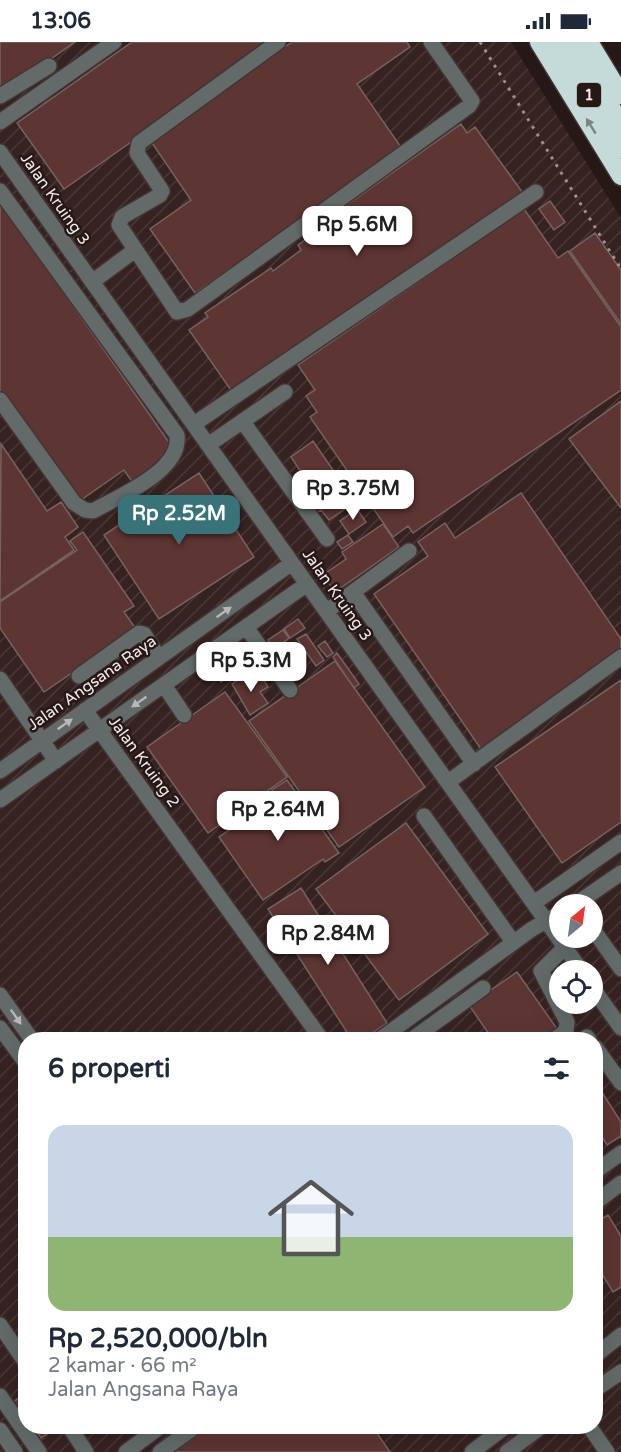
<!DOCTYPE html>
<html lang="id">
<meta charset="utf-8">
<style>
body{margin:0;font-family:"Varela Round",sans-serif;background:#f2f2f3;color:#1f2937;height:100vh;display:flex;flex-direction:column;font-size:22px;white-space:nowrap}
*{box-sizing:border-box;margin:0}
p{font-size:20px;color:#747a83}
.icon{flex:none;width:33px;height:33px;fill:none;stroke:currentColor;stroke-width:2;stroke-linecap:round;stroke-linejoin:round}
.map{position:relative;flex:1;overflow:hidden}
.details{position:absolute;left:18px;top:990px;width:585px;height:402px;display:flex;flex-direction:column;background:#fff;border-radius:24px;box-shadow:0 6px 24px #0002}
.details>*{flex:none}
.needle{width:39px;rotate:29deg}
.buttons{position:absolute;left:549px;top:852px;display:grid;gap:12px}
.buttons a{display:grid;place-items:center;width:54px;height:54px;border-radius:50%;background:#fff;box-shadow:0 6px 24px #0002;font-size:30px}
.price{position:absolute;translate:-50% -51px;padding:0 14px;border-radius:12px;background:#fff;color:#222;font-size:20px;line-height:39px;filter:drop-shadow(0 2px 3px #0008)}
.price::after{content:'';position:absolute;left:50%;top:36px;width:18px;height:14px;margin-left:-9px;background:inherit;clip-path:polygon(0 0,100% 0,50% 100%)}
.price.current{background:#377378;color:#fff}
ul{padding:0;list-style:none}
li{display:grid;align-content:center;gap:12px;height:318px;padding:0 30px}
li span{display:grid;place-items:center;height:186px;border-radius:18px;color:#555}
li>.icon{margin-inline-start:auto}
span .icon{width:108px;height:108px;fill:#fffc;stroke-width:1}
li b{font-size:26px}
h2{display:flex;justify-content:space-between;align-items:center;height:72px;padding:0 30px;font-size:26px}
.status{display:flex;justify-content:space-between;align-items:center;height:42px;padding:0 30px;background:#fff;direction:ltr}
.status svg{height:16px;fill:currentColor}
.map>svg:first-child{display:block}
</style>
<div class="status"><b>13:06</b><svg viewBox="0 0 49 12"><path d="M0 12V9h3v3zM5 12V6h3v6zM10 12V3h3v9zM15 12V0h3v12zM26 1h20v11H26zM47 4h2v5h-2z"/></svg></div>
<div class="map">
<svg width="621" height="1410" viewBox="0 0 621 1410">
<defs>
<pattern id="industrial-furrows" width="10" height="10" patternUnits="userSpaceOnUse" patternTransform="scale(1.5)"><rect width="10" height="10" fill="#362221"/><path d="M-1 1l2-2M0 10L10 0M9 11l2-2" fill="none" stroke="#4a3837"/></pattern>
</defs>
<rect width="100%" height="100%" fill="#261817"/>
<path fill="url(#industrial-furrows)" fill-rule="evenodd" d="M0,0H511L621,176V1410H0ZM560,862H592V896H560ZM560,928H592V962H560ZM26,998H596V1384H26Z"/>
<path fill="#5d3533" stroke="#756362" stroke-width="1.5" d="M0,0H75L4,50L0,45Z
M132,0H274L64,147L17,81Z
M292,0H407L410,5L357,42L403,108L195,251L150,187L191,158L150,98Z
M461,82L467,91L475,85L523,151L235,354L189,288L208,275L205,271L271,226L273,229L301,208L298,203L309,195L312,200L315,199L311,194L325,183L323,180Z
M550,159L565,180L554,188L539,167Z
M0,160L173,406L162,414L167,421L135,444L124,428L78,460L0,349Z
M524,167L558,216L568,209L621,285V348L413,491L408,484L393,495L310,375L317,370L306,354L315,348L298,323Z
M595,191L621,228V282L570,209Z
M621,359V466L569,397Z
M313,399L355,460L329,478L321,468L313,473L306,464L315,458L299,436L303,433L291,415Z
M1,402L47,469L61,460L78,485L65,495L74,508L0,559Z
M199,431L254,515L159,577L104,493Z
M521,451L621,597V611L481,707L374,552L428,514L418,500L445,481L455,496Z
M357,467L366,480L349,492L340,479Z
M383,482L399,505L335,550L323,533L346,517L342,510Z
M83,490L134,564L124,570L136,587L44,650L0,586V560L77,508L70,499Z
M348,493L353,500L342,507L337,500Z
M298,577L305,586L290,596L284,587Z
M283,588L289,596L274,607L268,598Z
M306,592L324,618L316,624L297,597Z
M325,599L333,611L327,615L318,604Z
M337,611L359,642L354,646L333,615Z
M238,616L243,624L221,640L215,632Z
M335,619L425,745L339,805L249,679Z
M247,631L254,640L262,635L268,645L260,650L268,661L250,673L232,642Z
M621,638V780L562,821L495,725Z
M225,650L287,735L208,791L147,705Z
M287,738L339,811L325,820L323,817L263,858L219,795L277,755L272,748Z
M406,781L488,892L399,958L316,847Z
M301,846L387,981L362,998H352L268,867Z
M517,930L560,991L551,998H493L469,963Z
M596,1041L621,1080V1094L607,1103L596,1085Z
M608,1173L621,1194V1245L613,1250L596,1222V1180Z
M26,1351V1372L23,1374L13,1360Z
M33,1384H56L57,1385L41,1396Z
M210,1384H372L390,1410H174Z"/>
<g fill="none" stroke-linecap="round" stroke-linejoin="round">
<defs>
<path id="minor" d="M278,0L139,101L137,111L162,149L160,153L122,175L119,183L177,270L188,267L469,64L472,59L431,0
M0,54L49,24
M0,80L114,0
M0,110L581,928
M0,149L177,393C182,429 119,454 93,469L85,468L74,461L0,358
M92,240L135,208
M243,380L327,497
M194,382L536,150
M208,403L285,350
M353,550L474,722
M327,569L409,509
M246,585L290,648
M79,634L139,591L144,592L159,616
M0,637L56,719
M164,643L184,673
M85,668L322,998
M0,729L292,521
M448,740L621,615
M0,758L307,542
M424,774L513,900
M534,861L621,800
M576,862L621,831
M592,886L621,927
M592,945L621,986
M0,953L32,998
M0,986L26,1021
M587,995L589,998
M379,998L532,887L560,871
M411,998L483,946
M554,998L566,989L567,980L541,929L565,905
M596,1006L621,1041
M596,1129L621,1111
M596,1160L621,1141
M0,1283L26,1321
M596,1313L621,1293
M596,1347L621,1330
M0,1354L39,1410
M69,1384L86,1410
M589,1384L607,1410
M0,1388L15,1410
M126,1410L161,1384
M160,1410L196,1384
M472,1410L506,1384
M507,1410L542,1384"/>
<path id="highway" d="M539,0L621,134
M557,0L621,107
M572,0L621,82
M589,0L621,53"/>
</defs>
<use href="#minor" stroke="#433535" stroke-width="18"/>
<use href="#highway" stroke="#433535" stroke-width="21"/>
<use href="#minor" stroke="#626a6a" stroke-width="15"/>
<use href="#highway" stroke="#c5dbd9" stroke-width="18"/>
<path stroke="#9c908f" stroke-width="3" stroke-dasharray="3 6" stroke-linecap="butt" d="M480,0L621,227"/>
</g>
<defs><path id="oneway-solid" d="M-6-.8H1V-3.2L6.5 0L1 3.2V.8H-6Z" transform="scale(1.5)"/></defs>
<use fill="#7d8382" href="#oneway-solid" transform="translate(591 84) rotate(-121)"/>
<g fill="#bab7b7">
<use href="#oneway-solid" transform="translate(224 570) rotate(-35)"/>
<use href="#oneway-solid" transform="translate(139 660) rotate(145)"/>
<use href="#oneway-solid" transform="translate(65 682) rotate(-35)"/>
<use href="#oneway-solid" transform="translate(16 975) rotate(55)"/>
</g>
<g text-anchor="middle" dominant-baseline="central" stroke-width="5" stroke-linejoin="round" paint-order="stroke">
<rect fill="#261817" stroke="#b7abab" stroke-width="1.5" x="577" y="41" width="24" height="24" rx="4.5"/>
<g font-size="15" font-weight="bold" fill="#f5eaea">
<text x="589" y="53">1</text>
</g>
<g font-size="16" fill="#f5eaea" stroke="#261817">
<text transform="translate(55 157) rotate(55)">Jalan Kruing 3</text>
<text transform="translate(337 553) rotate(55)">Jalan Kruing 3</text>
<text transform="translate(92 641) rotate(-35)">Jalan Angsana Raya</text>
<text transform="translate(144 720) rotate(54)">Jalan Kruing 2</text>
</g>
</g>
</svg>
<div class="buttons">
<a><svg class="needle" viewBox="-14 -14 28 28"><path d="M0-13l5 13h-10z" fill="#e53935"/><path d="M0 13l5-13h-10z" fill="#747a83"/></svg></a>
<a><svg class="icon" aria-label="locate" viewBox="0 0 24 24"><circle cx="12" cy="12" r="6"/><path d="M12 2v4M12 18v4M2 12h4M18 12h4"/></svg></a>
</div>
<b class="price" style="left:357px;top:215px">Rp 5.6M</b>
<b class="price" style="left:353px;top:479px">Rp 3.75M</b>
<b class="price current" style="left:179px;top:504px">Rp 2.52M</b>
<b class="price" style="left:251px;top:651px">Rp 5.3M</b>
<b class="price" style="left:278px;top:800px">Rp 2.64M</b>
<b class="price" style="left:328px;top:924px">Rp 2.84M</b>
<section class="details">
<h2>6 properti<svg class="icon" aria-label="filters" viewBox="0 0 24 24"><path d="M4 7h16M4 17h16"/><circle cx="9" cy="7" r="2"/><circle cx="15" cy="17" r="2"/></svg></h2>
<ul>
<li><span style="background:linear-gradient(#c9d6e8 60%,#8fb573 0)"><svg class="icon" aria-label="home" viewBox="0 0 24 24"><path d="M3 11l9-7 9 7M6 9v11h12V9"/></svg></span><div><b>Rp 2,520,000/bln</b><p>2 kamar · 66 m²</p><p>Jalan Angsana Raya</p></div></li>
</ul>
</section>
</div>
